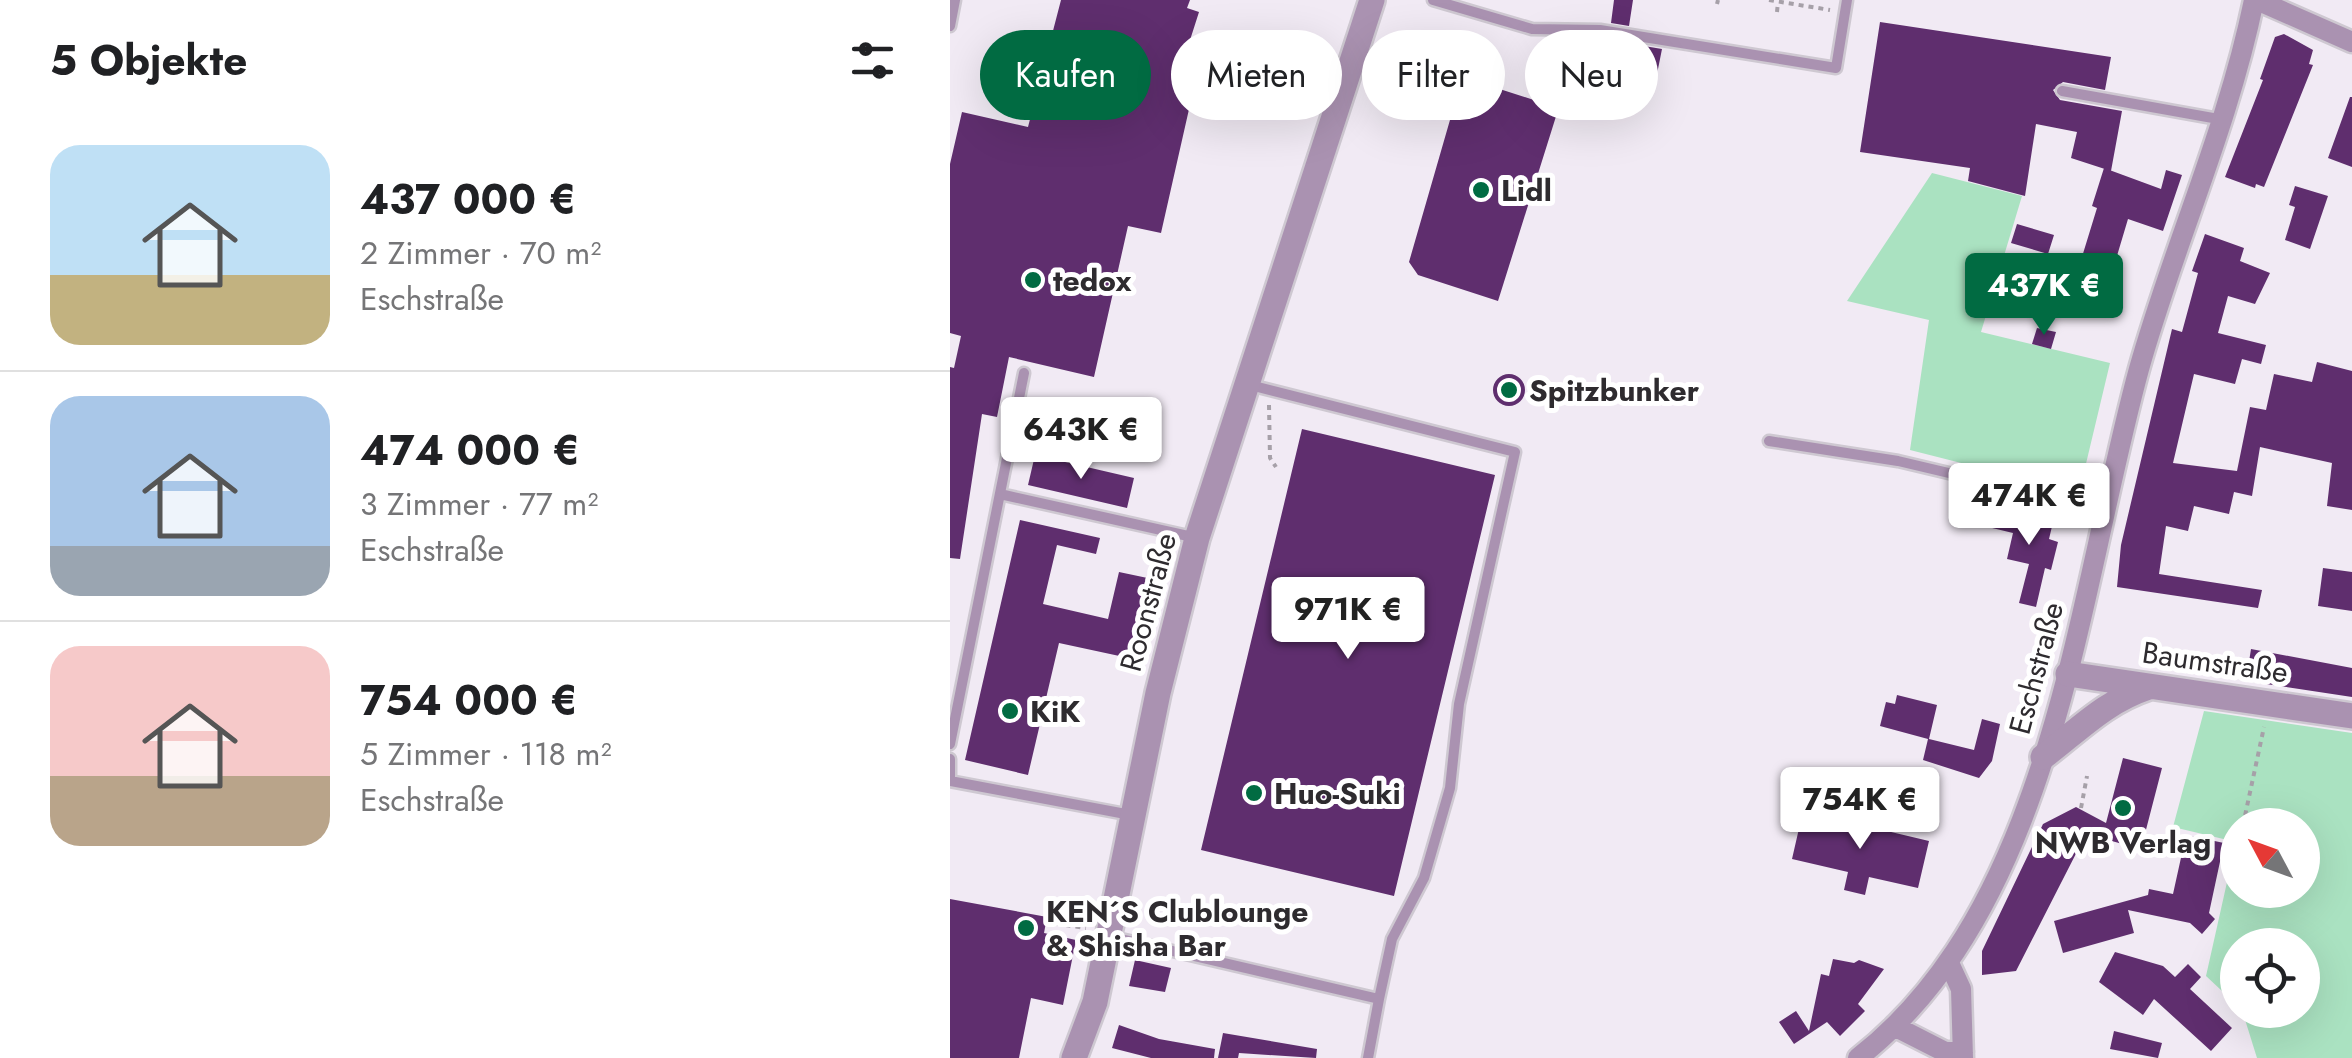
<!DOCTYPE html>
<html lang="de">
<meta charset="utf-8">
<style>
body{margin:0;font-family:Jost,sans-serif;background:#f6f6f6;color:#202124;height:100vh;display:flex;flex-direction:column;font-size:38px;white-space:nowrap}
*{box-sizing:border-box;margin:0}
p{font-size:32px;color:#757577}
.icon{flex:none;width:55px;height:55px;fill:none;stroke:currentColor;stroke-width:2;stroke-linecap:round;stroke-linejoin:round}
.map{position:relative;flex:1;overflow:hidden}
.sheet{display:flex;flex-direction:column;background:#fff;width:950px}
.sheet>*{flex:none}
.banner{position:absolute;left:30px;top:30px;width:950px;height:90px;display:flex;gap:20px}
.needle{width:65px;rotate:311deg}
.buttons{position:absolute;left:1270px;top:808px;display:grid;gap:20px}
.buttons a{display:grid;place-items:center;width:100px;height:100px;border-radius:50%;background:#fff;box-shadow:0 10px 40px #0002;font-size:50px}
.price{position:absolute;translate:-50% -85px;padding:0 22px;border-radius:10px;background:#fff;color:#222;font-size:32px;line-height:65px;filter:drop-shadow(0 2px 5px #0008)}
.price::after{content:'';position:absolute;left:50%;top:60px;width:30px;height:22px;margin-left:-15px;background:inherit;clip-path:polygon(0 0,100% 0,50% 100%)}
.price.current{background:#016b42;color:#fff}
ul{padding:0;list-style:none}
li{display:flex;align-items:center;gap:30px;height:250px;padding:0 50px}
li+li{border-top:2px solid #e0e0e0}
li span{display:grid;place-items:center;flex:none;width:280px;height:200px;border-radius:30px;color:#555}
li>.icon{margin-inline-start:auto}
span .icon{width:120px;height:120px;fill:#fffc;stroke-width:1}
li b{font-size:42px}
h2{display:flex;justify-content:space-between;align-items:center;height:120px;padding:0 50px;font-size:42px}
.tag{padding:0 35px;border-radius:45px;background:#fff;box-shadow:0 10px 40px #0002;font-size:35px;line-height:90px}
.tag.current{background:#016b42;color:#fff}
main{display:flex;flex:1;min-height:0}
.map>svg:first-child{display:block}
</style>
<main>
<section class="sheet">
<h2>5 Objekte<svg class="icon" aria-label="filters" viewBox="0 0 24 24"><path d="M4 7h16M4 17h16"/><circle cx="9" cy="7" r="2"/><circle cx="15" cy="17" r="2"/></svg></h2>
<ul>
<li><span style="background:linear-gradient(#bfe0f5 65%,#c2b280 0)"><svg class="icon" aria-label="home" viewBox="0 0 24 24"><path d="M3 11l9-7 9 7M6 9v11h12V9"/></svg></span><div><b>437 000 €</b><p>2 Zimmer · 70 m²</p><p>Eschstraße</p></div></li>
<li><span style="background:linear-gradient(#a9c7e8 75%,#9aa5b1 0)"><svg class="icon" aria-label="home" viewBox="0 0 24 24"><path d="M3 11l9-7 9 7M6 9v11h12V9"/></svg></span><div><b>474 000 €</b><p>3 Zimmer · 77 m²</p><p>Eschstraße</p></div></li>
<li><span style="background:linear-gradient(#f6c9c9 65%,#b9a48a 0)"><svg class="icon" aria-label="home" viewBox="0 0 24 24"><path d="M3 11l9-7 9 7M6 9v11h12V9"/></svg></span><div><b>754 000 €</b><p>5 Zimmer · 118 m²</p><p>Eschstraße</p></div></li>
</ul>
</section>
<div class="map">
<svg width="1402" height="1058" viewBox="0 0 1402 1058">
<rect width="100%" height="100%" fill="#f1eaf4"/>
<path fill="#aae2c1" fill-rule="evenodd" d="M982,173L1072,196L1031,332L1160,363L1129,493L960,450L979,320L897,301Z
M1254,711L1402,733V1058H1307L1292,1010H1352V945H1288L1287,1005L1256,976L1286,842L1223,827ZM1352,825V890H1288V825Z"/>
<path fill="#5f2e6e" d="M111,0H240L237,8L249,12L233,62L249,65L211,233L178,226L144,377L59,357L47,417L32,414L10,559L0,558V367L4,368L11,336L0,333V164L12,112L78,127Z
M664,0H683L679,26L661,23Z
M930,22L1161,57L1155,90L1113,82L1103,90L1110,100L1172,111L1161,171L1121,158L1127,132L1086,124L1075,196L1018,181L1020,168L910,152Z
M1334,34L1363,50L1359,64L1363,65L1314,187L1306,184L1305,188L1275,177L1313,80L1310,79L1325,37Z
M601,39L657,47L658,40L712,49L707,74L701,87L619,75L548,301L468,275L459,262L502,113L520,119L531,83L590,102L604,59L598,58Z
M321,41L347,50L335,84L296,70L301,54L314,59Z
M1400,97H1402V167L1378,158Z
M1154,168L1211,189L1216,170L1232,175L1213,231L1178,219L1152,306L1120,296L1147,208L1142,206Z
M1345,186L1378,196L1360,249L1335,240L1345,207L1339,205Z
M1067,224L1104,235L1098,254L1061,243Z
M1255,234L1294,248L1290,261L1320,273L1305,304L1278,296L1268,333L1316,345L1311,364L1292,359L1285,384L1244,374L1223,463L1287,471L1300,407L1316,410L1324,374L1362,382L1367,362L1402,371V510L1377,506L1382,463L1310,447L1302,496L1284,492L1279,514L1244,506L1238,531L1216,526L1209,574L1312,590L1308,608L1167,587L1171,545L1222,329L1232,332L1248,273L1242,271Z
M1087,328L1106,332L1101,349L1082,344Z
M543 390a16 16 0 1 1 32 0a16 16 0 1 1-32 0Z
M352,429L545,475L444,896L251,850Z
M85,455L184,478L177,508L78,485Z
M1042,510L1084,520L1086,513L1104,518L1099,539L1108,542L1101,570L1095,568L1086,607L1069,603L1079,564L1057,559L1063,533L1038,527Z
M70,520L150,538L146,554L107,545L93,604L158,619L169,572L207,580L188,660L109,643L78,775L15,760Z
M1373,568L1402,572V611L1368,606Z
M1301,649L1402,668V697L1296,681Z
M947,695L987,705L979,739L1024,750L1032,719L1050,724L1042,761L1029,778L973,760L978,739L930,726L936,702L945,704Z
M1173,758L1212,768L1191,849L1136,834L1066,971L1032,975V951L1093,824L1126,807L1156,823Z
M853,811L979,841L968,888L919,877L915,895L894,890L898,872L842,859Z
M1236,835L1274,843L1259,913L1265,919L1252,934L1240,923L1178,910L1184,933L1113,953L1104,921L1198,895L1199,889L1223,894Z
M0,899L97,917L94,933L126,940L113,1005L81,998L69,1058H0Z
M1165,952L1213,966L1225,977L1238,964L1251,977L1240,989L1282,1028L1261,1051L1204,999L1193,1015L1149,982Z
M883,959L904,963L909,960L934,969L908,1004L915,1011L890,1036L877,1022L844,1044L829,1022L846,1011L859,1031L871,974L879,976Z
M185,960L221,968L215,992L179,986Z
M169,1025L209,1039L265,1049L264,1058H201L162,1048Z
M1164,1031L1212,1043L1208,1058L1160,1049Z
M273,1033L367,1049L366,1058L289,1053L288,1058H268Z"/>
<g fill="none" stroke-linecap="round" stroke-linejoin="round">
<defs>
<path id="service" d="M483,0L582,29L650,30L886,68L897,0
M0,26L5,0
M1112,91L1274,120
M296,384L565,452L509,704L500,788L474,878L442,939L429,999
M819,441L948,461L1155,510
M50,494L247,538
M0,744L74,373
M0,759V777
M0,781L181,815
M158,936L429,999L418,1058"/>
<path id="minor" d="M1307,0L1402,42
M999,963L1011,989L1013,1058
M944,1026L995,1052H1013
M908,1058C1105,904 1127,595 1189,369C1224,244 1278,128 1304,0"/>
<path id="tertiary" d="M1118,674L1402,716
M1093,757C1129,730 1154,702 1199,687
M124,1058L145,1002L208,693L247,538L422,0"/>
</defs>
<use href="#service" stroke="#cec8d1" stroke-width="15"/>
<use href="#minor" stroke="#cec8d1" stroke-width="25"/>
<use href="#tertiary" stroke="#cec8d1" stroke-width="30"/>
<path stroke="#a6a0a8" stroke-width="4" stroke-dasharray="5 5" stroke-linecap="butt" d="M819,0L880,10
M767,4L768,0
M827,12L828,2
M319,405L320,458L326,467
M1131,808L1137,776
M1293,825L1314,727
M106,906L103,923L136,928"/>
<use href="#service" stroke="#aa92b1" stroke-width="10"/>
<use href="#minor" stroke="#aa92b1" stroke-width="20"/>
<use href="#tertiary" stroke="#aa92b1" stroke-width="25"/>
</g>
<g fill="#016b42" stroke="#fff" stroke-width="4">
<circle cx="531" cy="190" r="10"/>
<circle cx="83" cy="280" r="10"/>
<circle cx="559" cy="390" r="10"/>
<circle cx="60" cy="711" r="10"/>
<circle cx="304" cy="793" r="10"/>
<circle cx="1173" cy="808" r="10"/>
<circle cx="76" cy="928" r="10"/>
</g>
<g text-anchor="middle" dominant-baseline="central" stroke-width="10" stroke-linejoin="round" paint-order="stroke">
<g font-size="30" font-weight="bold" fill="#2e2b2f" stroke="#fff" text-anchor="start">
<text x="551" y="190">Lidl</text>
<text x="103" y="280">tedox</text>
<text x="579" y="390">Spitzbunker</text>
<text x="80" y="711">KiK</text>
<text x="324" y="793">Huo-Suki</text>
<text x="1173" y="842" text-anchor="middle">NWB Verlag</text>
<text x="96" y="911">KEN´S Clublounge<tspan x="96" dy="34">&amp; Shisha Bar</tspan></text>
</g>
<g font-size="30" fill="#2e2b2f" stroke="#fff">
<text transform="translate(198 602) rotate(-75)">Roonstraße</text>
<text transform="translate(1265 662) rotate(8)">Baumstraße</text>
<text transform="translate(1086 668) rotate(-75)">Eschstraße</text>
</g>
</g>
</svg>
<div class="buttons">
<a><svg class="needle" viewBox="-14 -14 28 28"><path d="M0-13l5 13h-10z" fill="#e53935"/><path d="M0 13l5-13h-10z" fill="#757577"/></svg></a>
<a><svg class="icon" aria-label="locate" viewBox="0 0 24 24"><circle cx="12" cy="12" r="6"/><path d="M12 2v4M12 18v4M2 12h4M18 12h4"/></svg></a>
</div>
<b class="price current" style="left:1094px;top:338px">437K €</b>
<b class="price" style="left:131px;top:482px">643K €</b>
<b class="price" style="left:1079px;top:548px">474K €</b>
<b class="price" style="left:398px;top:662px">971K €</b>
<b class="price" style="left:910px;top:852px">754K €</b>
<div class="banner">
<a class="tag current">Kaufen</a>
<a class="tag">Mieten</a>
<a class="tag">Filter</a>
<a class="tag">Neu</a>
</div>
</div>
</main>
